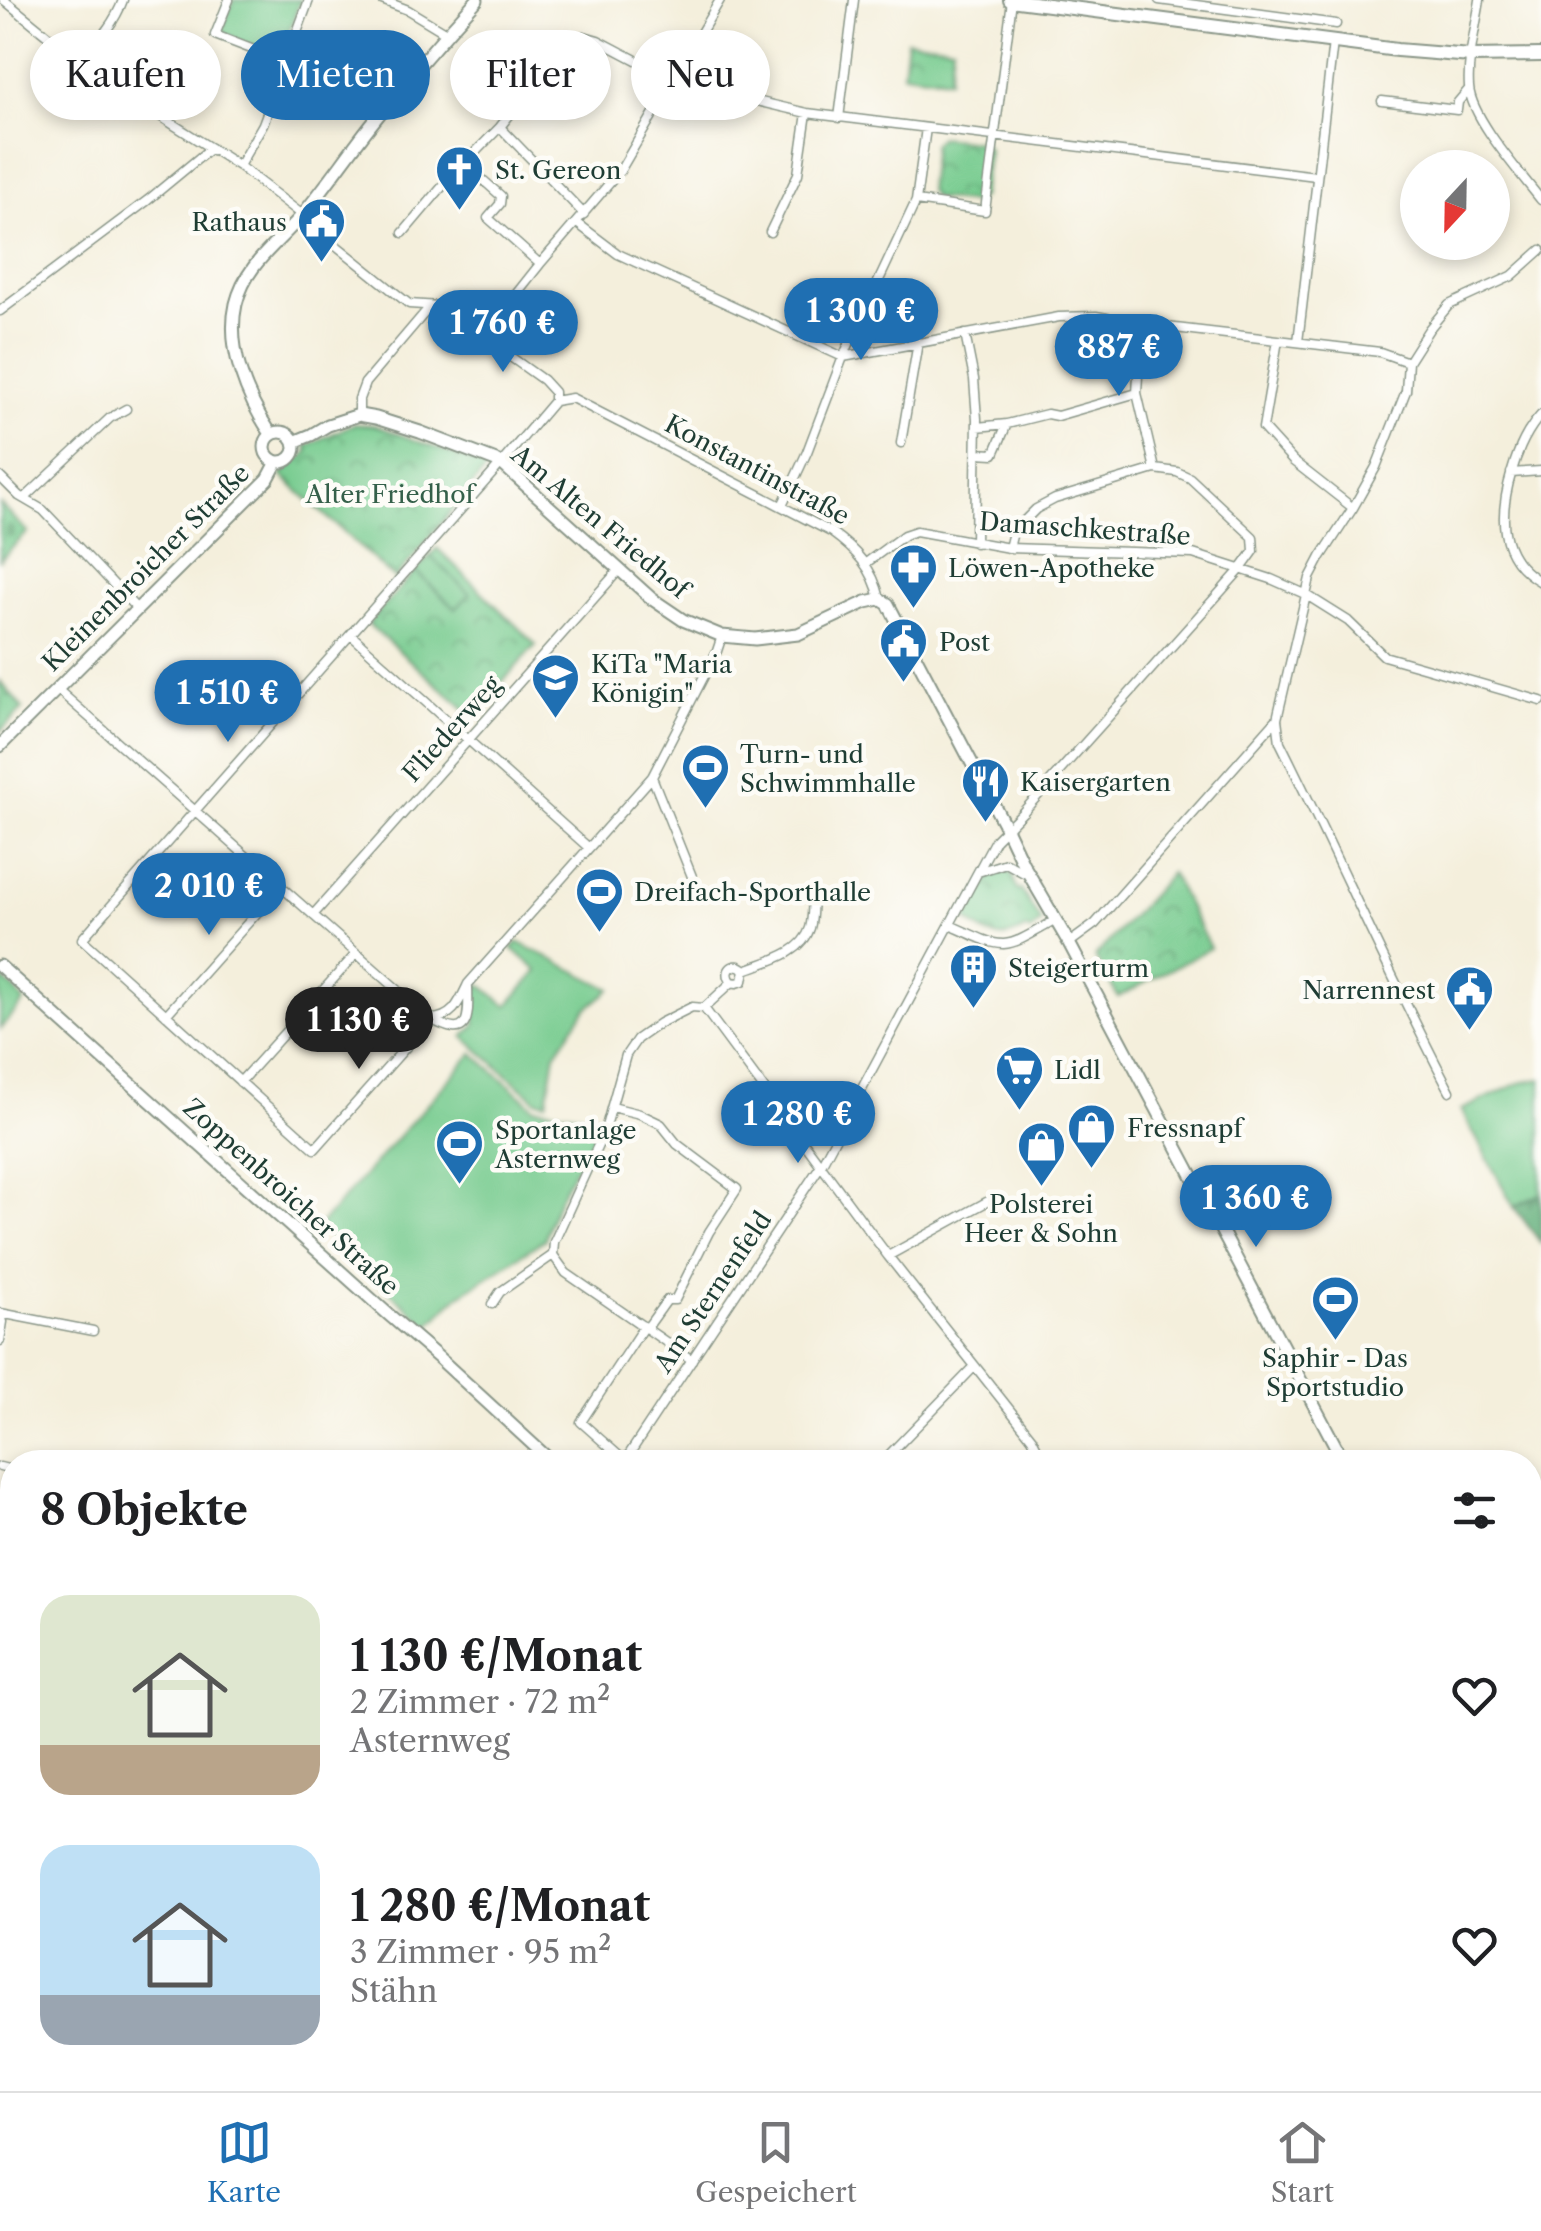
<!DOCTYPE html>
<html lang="de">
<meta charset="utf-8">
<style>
body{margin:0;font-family:"Libre Caslon Text",serif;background:#f2f2f2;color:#202124;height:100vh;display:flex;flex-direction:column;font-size:38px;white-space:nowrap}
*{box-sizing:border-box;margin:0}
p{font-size:32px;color:#757577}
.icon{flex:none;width:55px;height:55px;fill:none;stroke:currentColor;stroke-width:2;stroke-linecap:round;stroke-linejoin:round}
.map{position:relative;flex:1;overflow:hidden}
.panel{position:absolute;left:0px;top:1450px;width:1542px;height:642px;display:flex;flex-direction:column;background:#fff;border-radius:40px 40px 0 0;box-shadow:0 5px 15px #0003}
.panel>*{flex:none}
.guide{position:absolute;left:30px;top:30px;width:1000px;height:90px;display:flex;gap:20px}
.needle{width:65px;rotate:202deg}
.tools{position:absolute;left:1400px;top:150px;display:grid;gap:20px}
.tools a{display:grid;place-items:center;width:110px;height:110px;border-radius:50%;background:#fff;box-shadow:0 5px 15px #0003;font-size:50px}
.price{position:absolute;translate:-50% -85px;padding:0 22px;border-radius:35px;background:#1f6fb2;color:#fff;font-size:32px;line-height:65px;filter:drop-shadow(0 2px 5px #0008)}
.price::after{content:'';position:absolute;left:50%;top:60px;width:30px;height:22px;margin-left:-15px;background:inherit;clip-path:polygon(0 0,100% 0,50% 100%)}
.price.current{background:#222;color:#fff}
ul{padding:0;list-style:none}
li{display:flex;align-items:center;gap:30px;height:250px;padding:0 40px}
li span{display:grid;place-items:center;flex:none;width:280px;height:200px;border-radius:30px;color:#555}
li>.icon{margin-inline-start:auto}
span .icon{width:120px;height:120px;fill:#fffc;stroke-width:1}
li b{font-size:42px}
h2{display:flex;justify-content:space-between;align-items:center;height:120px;padding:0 40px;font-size:42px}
.tag{padding:0 35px;border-radius:45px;background:#fff;box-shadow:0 5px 15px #0003;font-size:35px;line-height:90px}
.tag.current{background:#1f6fb2;color:#fff}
.dock{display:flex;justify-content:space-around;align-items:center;height:140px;border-top:2px solid #e0e0e0;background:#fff;font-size:28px;color:#757577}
.dock a{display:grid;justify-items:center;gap:5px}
.dock .current{color:#1f6fb2}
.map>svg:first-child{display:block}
</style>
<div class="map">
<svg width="1541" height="2091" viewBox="0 0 1541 2091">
<defs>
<pattern id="forest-crowns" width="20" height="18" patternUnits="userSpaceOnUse" patternTransform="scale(2.5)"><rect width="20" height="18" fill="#60af79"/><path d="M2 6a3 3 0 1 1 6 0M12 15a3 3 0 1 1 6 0" fill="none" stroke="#4f9064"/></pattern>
<pattern id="cemetery-stones" width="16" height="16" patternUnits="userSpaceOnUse" patternTransform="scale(2.5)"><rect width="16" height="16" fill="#76cb8e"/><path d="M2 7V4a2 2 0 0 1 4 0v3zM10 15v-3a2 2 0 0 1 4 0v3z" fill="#60a675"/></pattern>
<pattern id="park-crowns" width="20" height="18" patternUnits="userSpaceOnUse" patternTransform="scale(2.5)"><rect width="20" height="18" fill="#76cb8e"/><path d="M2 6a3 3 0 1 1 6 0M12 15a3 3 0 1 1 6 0" fill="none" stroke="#60a675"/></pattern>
</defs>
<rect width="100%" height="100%" fill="#fdfcf7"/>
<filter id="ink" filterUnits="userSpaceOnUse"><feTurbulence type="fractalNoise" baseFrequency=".01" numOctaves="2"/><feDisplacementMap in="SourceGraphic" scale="20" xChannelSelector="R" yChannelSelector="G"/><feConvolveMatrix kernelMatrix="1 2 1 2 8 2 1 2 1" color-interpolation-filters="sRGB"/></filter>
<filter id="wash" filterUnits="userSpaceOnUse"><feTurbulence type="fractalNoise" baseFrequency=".0048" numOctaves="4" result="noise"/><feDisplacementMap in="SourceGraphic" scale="40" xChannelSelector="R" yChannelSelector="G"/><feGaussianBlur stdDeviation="2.25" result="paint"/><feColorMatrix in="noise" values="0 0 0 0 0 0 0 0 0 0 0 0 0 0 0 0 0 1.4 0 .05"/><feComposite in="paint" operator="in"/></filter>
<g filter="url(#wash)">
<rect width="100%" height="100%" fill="#f4efdc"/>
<path fill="#76cb8e" stroke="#4a8461" stroke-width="2.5" d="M233,0H301L280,54L276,56L227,36L222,29Z
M430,556L471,593L456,609L415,571Z
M518,942L611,989L585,1010L555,1054L547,1102L536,1100L464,1037L476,1024L474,994L480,984L507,1006L538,971L512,948Z
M0,977L16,991L24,1002L0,1029Z
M473,1053L534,1107L599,1117C596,1136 584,1153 574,1170C562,1191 550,1215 545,1239L457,1297L428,1326L318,1227Z
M1541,1079V1194L1514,1207L1461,1110L1519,1083Z
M12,1503V1629L5,1625C0,1586 4,1543 12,1503Z
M1187,2080H1322L1312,2091H1201Z"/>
<path fill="url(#forest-crowns)" stroke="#407656" stroke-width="2.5" d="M1541,1194V1243L1514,1207Z
M1541,1606V1880L1530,1884V1616Z"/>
<path fill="url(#cemetery-stones)" stroke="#4a8461" stroke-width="2.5" d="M0,504L28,532L0,560Z
M0,681L23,709L0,732Z"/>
<path fill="url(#park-crowns)" stroke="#4a8461" stroke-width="2.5" d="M907,40L953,46L949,79L903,73Z
M940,137L982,142L988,149L981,197L973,203L934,198L928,191L933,143Z
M353,424L374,425L488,467L395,579L281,475L309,451L306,446Z
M437,548L536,645L472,715L368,624L415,571L456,609L470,594L430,556Z
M1003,871L1011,873L1018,891L1021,890L1041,922L1030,932L1026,929C998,944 990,937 966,920L991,876Z
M1171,873L1210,948L1118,997L1095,957Z"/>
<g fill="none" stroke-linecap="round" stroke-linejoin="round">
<path stroke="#5fa7d6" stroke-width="2.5" d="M1532,1534L1541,1546"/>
</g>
</g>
<g filter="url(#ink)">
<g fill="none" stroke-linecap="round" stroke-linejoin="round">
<defs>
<path id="street" d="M4,0L100,78L239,166L313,223L332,242L409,304L439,306L543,380L554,392V401
M229,0L215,35L285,62
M382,0L408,10L446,33
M1159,0L1336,24
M1480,0C1476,27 1467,59 1469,87C1471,118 1521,174 1541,200
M79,62C97,42 114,25 123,0
M684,63L752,100L807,113L1316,176
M1382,101L1457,110L1458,102L1469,89
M839,118L854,0
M500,127L584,214
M464,163L501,196L500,204L488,218L540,264
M239,166L263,124L309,0
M916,201L985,211L1012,0
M577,223L618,254L843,357L1059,317L1096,316L1141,324L1380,352L1408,362
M770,232L798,174L807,113
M403,233L447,181L500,127L570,39L584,36L598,40L674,80
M0,311L148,200L211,148
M1141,324L1137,393L1155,469
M965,334L974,379L977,419L975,543
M482,337L540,264L620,171L720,0
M1278,340L1263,428L1293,461L1353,508
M1298,342L1333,42
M554,401L492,474L82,939L315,1149L431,1019C453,1018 459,1003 468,984L652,777L717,651L722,636
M554,401L572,398L831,532C856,550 873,568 880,599
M359,415V399L365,383L427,310L433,306
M1541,415C1526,431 1518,450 1512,471C1499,514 1497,557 1541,582
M977,427L1007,424
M901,443L918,342
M977,453L994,454L1007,424L1047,414L1057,416L1137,393
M1511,473L1541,471
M0,477L19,496L43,510L137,609
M24,499L110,418L126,409
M782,506L807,452L843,357L916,201L926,128
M866,563L904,535L916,531L1009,548L1193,554L1271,579L1305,594L1348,621L1384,656L1541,701
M351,635L589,848
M57,689L431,1019C469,1041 469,1021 468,987
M1277,719L1280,742C1338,858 1390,977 1450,1091
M652,777L693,879
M978,872L1006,863L1024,873
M313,915L619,570
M950,925C1008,951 1001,951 1056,920
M1069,943L1095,924L1277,719L1310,578L1321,557L1353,508L1376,467L1406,391L1408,362L1429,329L1449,305L1512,276L1541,250
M745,970C768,961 802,954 810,928C813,918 812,905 813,895
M704,1008L732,982L737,983L743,981L745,970C735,959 722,971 732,982
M166,1015L280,887
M240,1082L356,954
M612,1107L640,1114L661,1124L677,1144L737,1189L709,1232L675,1300H667L647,1328
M888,1256L992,1199
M492,1304L500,1292L553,1255
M0,1313L93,1331
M0,1313L3,1322L0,1341
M692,1360L566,1273L553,1255L554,1242L605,1130L626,1055L637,1039L660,1023L692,1007L704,1008L888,1256L1032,1438L1044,1462
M625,1461L581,1422L644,1326
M624,1462L821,1165L995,840L1023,812L1241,569L1254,551L1253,537L1190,478L1177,472L1155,469L1055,499L1036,509L1013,532L1009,548
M882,1462L975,1366
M1316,1462L1338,1451
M0,1467L12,1470
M1530,1527L1541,1515
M0,1637L12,1676
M0,1792L12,1787
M0,1993L12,1992
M142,2080L145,2091
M349,2080L380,2091
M492,2091L495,2080
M664,2091L670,2080
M1153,2091L1164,2080"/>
<path id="secondary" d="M265 447a15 15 0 1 1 30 0a15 15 0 1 1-30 0Z
M271,434C247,398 226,348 236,304C246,263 278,244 303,214C328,184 349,152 373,122C406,80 441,39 477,0
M294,442L311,435L328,425L359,415L376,418L420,432L501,463L652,599L683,620L722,636L755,639L798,634L866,602L880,599L888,604L1006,828L1023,864L1069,943L1344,1462
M0,746L268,479L277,462
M0,966L388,1314L439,1358L552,1462
M1169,2080L1182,2091
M1433,2080L1435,2091"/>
<path id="primary" d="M1010,0L1397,50L1471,56L1541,55"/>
</defs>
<use href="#street" stroke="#8a9688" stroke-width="11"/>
<use href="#secondary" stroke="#8a9688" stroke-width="15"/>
<use href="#primary" stroke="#8a9688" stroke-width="16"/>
<use href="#street" stroke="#fff" stroke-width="8"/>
<use href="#secondary" stroke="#fff" stroke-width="11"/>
<use href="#primary" stroke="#fff" stroke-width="12"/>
</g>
</g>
<defs>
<symbol id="church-pin" viewBox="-11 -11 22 30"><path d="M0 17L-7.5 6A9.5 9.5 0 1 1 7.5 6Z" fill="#1f6fb2" stroke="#fdfcf7"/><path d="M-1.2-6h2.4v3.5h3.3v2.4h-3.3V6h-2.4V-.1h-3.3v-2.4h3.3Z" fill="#fff"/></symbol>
<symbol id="civic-pin" viewBox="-11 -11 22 30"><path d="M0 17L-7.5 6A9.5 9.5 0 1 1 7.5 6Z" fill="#1f6fb2" stroke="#fdfcf7"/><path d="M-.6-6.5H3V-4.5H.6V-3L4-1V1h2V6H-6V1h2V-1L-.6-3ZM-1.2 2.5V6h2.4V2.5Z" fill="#fff"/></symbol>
<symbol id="pharmacy-pin" viewBox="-11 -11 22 30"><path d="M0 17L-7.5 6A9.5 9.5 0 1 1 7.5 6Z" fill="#1f6fb2" stroke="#fdfcf7"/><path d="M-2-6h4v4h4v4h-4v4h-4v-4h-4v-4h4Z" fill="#fff"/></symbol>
<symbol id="school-pin" viewBox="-11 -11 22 30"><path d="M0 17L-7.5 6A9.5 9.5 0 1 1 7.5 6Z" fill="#1f6fb2" stroke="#fdfcf7"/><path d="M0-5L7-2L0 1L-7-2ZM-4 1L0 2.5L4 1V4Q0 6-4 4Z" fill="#fff"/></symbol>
<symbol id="stadium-pin" viewBox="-11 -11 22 30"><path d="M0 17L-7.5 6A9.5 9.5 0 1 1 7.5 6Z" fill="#1f6fb2" stroke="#fdfcf7"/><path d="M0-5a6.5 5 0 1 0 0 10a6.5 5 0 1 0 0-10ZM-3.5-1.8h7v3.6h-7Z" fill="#fff"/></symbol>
<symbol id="restaurant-pin" viewBox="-11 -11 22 30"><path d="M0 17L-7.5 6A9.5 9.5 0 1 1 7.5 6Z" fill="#1f6fb2" stroke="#fdfcf7"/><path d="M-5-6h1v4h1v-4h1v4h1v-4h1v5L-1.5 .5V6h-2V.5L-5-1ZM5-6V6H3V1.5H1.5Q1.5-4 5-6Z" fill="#fff"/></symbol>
<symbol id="building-pin" viewBox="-11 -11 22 30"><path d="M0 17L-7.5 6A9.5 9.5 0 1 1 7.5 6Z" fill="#1f6fb2" stroke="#fdfcf7"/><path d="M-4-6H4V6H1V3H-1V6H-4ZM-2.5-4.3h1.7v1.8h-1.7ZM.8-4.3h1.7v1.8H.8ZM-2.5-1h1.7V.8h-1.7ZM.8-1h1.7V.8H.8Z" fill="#fff"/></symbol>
<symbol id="supermarket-pin" viewBox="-11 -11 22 30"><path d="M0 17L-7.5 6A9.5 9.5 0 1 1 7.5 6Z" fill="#1f6fb2" stroke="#fdfcf7"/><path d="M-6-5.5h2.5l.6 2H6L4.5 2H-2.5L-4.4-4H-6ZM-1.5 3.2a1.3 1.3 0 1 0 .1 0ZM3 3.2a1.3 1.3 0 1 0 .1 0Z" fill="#fff"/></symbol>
<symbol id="shop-pin" viewBox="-11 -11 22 30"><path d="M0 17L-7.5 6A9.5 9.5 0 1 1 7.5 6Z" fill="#1f6fb2" stroke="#fdfcf7"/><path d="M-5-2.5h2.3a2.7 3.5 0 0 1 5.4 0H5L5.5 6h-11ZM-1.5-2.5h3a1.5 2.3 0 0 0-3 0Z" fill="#fff"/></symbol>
</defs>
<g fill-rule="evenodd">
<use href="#church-pin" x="432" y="142" width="55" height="75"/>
<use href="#civic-pin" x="294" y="194" width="55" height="75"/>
<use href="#pharmacy-pin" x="886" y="540" width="55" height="75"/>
<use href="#civic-pin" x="876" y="614" width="55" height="75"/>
<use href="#school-pin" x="528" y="650" width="55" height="75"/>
<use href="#stadium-pin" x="678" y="740" width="55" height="75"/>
<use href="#restaurant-pin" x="958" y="754" width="55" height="75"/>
<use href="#stadium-pin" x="572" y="864" width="55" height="75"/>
<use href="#building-pin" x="946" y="940" width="55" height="75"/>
<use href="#civic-pin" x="1442" y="962" width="55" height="75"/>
<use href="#supermarket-pin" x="992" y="1042" width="55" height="75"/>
<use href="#shop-pin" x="1064" y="1100" width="55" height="75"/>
<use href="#stadium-pin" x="432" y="1116" width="55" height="75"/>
<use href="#shop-pin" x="1014" y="1118" width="55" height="75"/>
<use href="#stadium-pin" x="1308" y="1272" width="55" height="75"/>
</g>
<g text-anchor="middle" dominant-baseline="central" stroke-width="9" stroke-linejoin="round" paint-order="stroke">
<g font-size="25" fill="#1f3d34" stroke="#fdfcf7" text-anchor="start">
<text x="495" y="170">St. Gereon</text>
<text x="287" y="222" text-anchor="end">Rathaus</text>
<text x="948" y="568">Löwen-Apotheke</text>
<text x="939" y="642">Post</text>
<text x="591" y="664">KiTa "Maria<tspan x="591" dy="29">Königin"</tspan></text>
<text x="740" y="754">Turn- und<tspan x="740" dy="29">Schwimmhalle</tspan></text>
<text x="1020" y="782">Kaisergarten</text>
<text x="634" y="892">Dreifach-Sporthalle</text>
<text x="1008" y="968">Steigerturm</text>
<text x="1435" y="990" text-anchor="end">Narrennest</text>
<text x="1054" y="1070">Lidl</text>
<text x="1127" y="1128">Fressnapf</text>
<text x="495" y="1130">Sportanlage<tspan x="495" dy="29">Asternweg</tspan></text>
<text x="1041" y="1204" text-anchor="middle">Polsterei<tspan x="1041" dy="29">Heer &amp; Sohn</tspan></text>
<text x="1335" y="1358" text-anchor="middle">Saphir - Das<tspan x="1335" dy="29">Sportstudio</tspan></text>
</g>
<g font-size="25" fill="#1f3d34" stroke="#fdfcf7">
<text transform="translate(757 470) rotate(28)">Konstantinstraße</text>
<text transform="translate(600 522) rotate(40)">Am Alten Friedhof</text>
<text transform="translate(1085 529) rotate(4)">Damaschkestraße</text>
<text transform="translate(146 568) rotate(-45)">Kleinenbroicher Straße</text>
<text transform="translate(452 729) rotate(-48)">Fliederweg</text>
<text transform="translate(291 1197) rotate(42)">Zoppenbroicher Straße</text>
<text transform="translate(713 1292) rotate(-56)">Am Sternenfeld</text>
</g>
<g font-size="25" fill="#35604a" stroke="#fdfcf7">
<text x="390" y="494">Alter Friedhof</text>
</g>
</g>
</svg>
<div class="tools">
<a><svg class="needle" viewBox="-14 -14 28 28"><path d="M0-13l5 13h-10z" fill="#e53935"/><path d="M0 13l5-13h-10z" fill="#757577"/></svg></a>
</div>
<b class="price" style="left:861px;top:363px">1 300 €</b>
<b class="price" style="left:503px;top:375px">1 760 €</b>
<b class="price" style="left:1119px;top:399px">887 €</b>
<b class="price" style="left:228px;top:745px">1 510 €</b>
<b class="price" style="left:209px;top:938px">2 010 €</b>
<b class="price current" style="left:359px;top:1072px">1 130 €</b>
<b class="price" style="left:798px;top:1166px">1 280 €</b>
<b class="price" style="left:1256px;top:1250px">1 360 €</b>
<div class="guide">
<a class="tag">Kaufen</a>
<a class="tag current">Mieten</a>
<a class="tag">Filter</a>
<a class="tag">Neu</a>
</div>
<section class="panel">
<h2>8 Objekte<svg class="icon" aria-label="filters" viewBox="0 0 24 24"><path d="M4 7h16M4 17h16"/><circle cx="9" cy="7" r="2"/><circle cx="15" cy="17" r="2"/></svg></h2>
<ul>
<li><span style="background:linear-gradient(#dfe7d0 75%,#b9a48a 0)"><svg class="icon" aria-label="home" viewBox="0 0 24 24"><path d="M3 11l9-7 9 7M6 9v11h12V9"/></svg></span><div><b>1 130 €/Monat</b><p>2 Zimmer · 72 m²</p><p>Asternweg</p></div><svg class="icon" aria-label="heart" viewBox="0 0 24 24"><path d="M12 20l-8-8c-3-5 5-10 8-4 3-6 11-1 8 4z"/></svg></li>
<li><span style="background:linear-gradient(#bfe0f5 75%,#9aa5b1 0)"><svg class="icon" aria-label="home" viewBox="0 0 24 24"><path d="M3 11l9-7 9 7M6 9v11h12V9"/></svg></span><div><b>1 280 €/Monat</b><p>3 Zimmer · 95 m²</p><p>Stähn</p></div><svg class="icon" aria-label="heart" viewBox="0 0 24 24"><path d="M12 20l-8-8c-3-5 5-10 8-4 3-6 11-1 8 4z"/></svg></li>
</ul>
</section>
</div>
<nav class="dock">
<a class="current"><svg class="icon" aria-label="map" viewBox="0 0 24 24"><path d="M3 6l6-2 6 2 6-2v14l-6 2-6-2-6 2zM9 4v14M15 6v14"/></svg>Karte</a>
<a><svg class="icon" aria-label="saved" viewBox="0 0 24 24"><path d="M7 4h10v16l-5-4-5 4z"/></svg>Gespeichert</a>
<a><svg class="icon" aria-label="home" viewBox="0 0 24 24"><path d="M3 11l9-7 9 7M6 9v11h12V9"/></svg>Start</a>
</nav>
